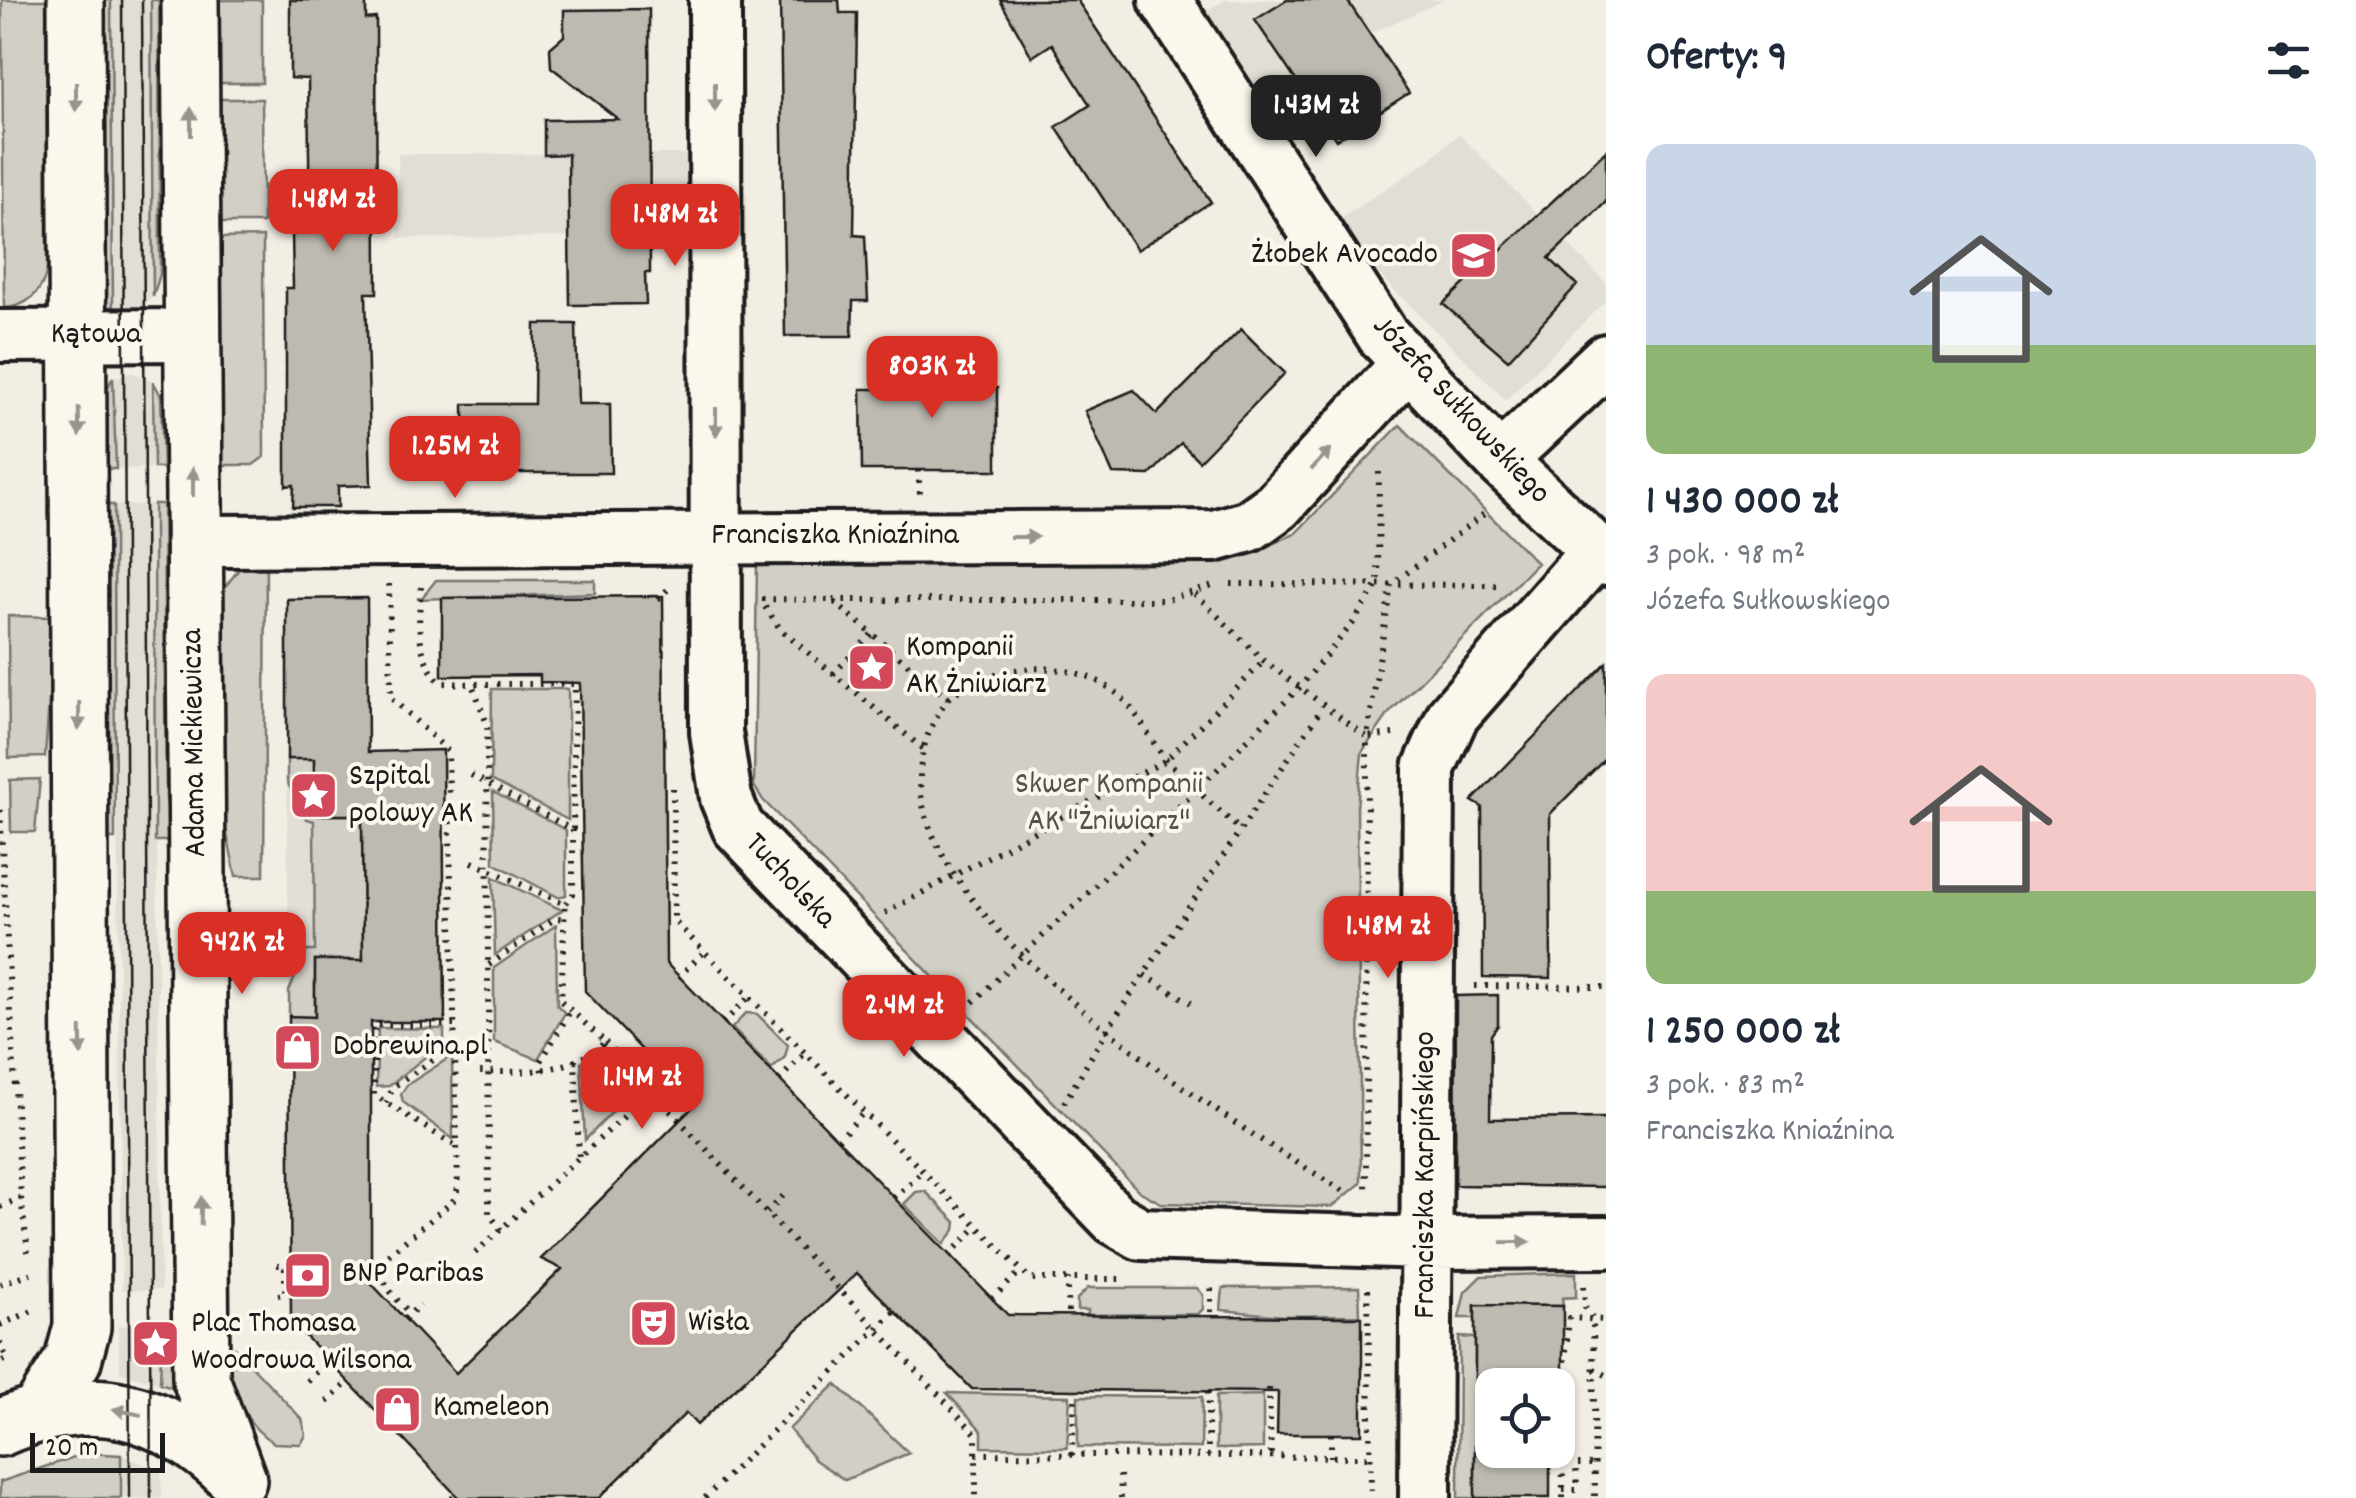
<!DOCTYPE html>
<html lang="pl">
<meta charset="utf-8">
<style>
body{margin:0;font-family:Dekko,sans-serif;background:#f2f2f3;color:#1f2937;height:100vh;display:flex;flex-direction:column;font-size:38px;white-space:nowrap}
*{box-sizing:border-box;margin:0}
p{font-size:32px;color:#747a83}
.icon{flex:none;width:55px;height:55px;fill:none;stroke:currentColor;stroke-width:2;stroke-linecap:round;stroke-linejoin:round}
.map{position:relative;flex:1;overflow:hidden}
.side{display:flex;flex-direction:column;background:#fff;width:750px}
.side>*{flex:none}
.tools{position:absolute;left:1475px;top:1368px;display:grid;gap:20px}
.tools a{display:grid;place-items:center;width:100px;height:100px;border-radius:20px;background:#fff;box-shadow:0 2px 8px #0004;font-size:50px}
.scale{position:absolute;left:30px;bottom:25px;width:135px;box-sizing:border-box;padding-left:10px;border:5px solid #1c1c1c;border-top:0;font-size:28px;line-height:35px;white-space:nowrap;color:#1c1c1c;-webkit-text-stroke:8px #fbf7ec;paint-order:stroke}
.price{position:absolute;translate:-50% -85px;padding:0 22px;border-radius:20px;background:#d93025;color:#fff;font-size:32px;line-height:65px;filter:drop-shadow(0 2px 5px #0008)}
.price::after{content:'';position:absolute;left:50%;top:60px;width:30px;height:22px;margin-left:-15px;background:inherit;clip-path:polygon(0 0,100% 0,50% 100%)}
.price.active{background:#222;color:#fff}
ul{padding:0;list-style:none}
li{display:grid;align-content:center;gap:20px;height:530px;padding:0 40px}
li span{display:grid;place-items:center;height:310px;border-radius:20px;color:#555}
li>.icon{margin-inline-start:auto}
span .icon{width:180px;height:180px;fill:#fffc;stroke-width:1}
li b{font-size:42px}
h2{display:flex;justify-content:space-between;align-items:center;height:120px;padding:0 40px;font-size:42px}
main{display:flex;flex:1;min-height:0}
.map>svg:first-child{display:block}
</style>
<main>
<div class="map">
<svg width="1606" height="1498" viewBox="0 0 1606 1498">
<rect width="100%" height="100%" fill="#f2eee4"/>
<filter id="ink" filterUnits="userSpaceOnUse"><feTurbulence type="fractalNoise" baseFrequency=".01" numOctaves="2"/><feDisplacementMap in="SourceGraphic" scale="20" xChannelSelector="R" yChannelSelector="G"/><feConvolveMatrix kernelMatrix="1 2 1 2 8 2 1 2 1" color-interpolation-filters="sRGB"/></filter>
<g filter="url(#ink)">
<path fill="#e2ded5" d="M111,0H151L153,297L142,306L113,307Z
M1225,0H1444L1369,34L1265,101L1206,11Z
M1459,134L1606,283V300L1506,400L1375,271L1340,219L1429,160Z
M398,154H686L687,237L399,238Z
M133,373L153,381L154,468L116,469L113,377Z
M154,504L161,1290H122L114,505Z
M287,782L307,819L314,820L315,952H306L289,991Z
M162,1325L160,1383L120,1373L118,1326Z
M121,1455L161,1470L162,1498H121Z"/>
<path fill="#d2cfc6" stroke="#777671" stroke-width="2.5" d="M2,0H46L47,269C43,292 27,307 4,308Z
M102,0H111L113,307L104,306Z
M151,0H159L160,274L153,297Z
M216,0H262V83H216Z
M216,99H262L263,223H218Z
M263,237L264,457L253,465H220L219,238Z
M113,377L116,469H104V395Z
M153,381L161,396L163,468H154Z
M1400,425L1537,563L1390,712L1362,752L1357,808L1361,1183L1332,1207L1161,1203L1139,1191L763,800L754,786L757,561L1251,553L1295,534Z
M154,504H163L166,800L173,841H155Z
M105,505H114L115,839H102L107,721Z
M266,564L264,876H236L223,816L221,592L240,568Z
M436,580H595V593L421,599Z
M8,616L55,617L45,757L9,758Z
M492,689H568V820L491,780Z
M287,759H314V815H362L363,960H315V1017L289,1016V991L306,951H315L314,821L307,819L287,782Z
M40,779L35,832H11L10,780Z
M493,792L566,830V895L558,897L494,863Z
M493,877L562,910L495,955Z
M556,925L557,1005L565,1013L538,1059L494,1042V968Z
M746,1013L757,1014L788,1045L785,1057L772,1069L732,1028Z
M378,1028L444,1029V1042L389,1086L376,1087Z
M606,1054L636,1088L585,1140L581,1062Z
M452,1056L453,1139L403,1102L401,1094L407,1085Z
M925,1191L956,1222L955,1230L944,1244L904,1204L916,1192Z
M1576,1273V1297L1562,1298L1563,1306H1475V1318H1459L1465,1292L1481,1276Z
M1359,1287L1360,1315L1283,1316L1221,1310L1223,1288Z
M1088,1288H1197L1203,1295V1309L1198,1314L1088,1315V1310H1077V1299Z
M162,1325H176L175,1388L160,1383Z
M1459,1337L1475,1338V1498H1458Z
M234,1347L302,1419L306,1435L301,1444L274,1443C241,1424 229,1383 224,1348Z
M836,1384L909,1453L845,1480L815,1460L789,1429Z
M947,1393L1070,1396L1067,1448L982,1447V1431Z
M1263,1395V1448L1216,1449V1396Z
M1078,1396L1202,1397L1201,1448L1078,1447Z
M86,1453L121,1455V1498H0V1482Z"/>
<path fill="#bdbab1" stroke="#1c1c1c" stroke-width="2.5" d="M290,0H366V19L376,18L377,293H366L371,485L338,486V507H293L294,485L286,486V288H293L292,233L310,232L308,79L290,78Z
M780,0H839L840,13H857L854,235L865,236L868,301H853L852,336H785Z
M1000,0H1077L1211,202L1137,250L1056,127L1090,105L1052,44L1032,57Z
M1287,0H1347L1409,93L1336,140L1255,20Z
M649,9L650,273H645L646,304L570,305L568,154L544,155V120L618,119L551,67L550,48L564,36V10Z
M1606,151V202L1549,258L1577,285L1508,360L1443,304Z
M535,324H576L578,404H610L611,473H465L464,404H534Z
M1241,329L1285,373L1199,461L1181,443L1150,475L1113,474L1085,411L1134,390L1157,414Z
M928,345L967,346L968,388H997V470H862L861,389H928Z
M663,596L666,963L1008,1315L1362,1317V1434H1277L1278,1392L972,1389L857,1273L697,1425L686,1413L599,1498H459L291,1321L289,1016L315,1017V960H363L362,815H314V759H287V599L367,598L368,752L443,750L445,1022H371V1283L456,1373L562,1269L541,1259L695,1105L585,991L580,683L540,682V675L442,676V598Z
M1606,663V758L1550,814L1551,978L1483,977L1482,807L1472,801Z
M1498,995V1025L1491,1035L1490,1119L1606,1118V1187L1455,1185L1456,996Z
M1475,1305L1563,1306V1381L1492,1385V1450H1550V1498H1475Z"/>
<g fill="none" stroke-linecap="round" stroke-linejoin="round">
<defs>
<path id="street" d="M715,0L716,732L726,798L738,827L1115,1219L1141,1234L1425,1243L1606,1242
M1165,0L1383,336L1500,460L1606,560
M0,336L193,335
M1500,460L1606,360
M194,541L1214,536L1249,526L1277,506L1407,364
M1425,1498L1429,768L1453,715L1596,552"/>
<path id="secondary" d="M190,0L201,1379L238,1480
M40,1412L73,1360L82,1327L76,0
M0,1428C92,1388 162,1407 233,1475"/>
</defs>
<use href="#street" stroke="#1c1c1c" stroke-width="58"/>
<use href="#secondary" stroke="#1c1c1c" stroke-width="62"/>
<path stroke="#1c1c1c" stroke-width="6" stroke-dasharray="2.5 8" stroke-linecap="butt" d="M918,470L920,494
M389,584L391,698L448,751L458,1188L453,1201L387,1256C373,1280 395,1296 410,1314
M1231,584L1503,585
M421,587C418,622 416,658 441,683L472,684
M1195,594L1264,661L1367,737L1366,1195
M658,599L670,587
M762,599L832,600L948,698C930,724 919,750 920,783C926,931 1227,1122 1344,1191
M833,600H1167L1213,586
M765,607L781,630L923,749
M852,653L862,662
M833,674L872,634
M948,698C994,660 1083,655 1127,703C1142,720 1151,743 1167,760C1189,785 1216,807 1240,830
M1393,734L1367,737L1391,585L1488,511
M471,775L573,830V894L565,904
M673,788L674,921L1030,1279H1125
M0,810L21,1198L28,1252
M472,862L565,904L561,1001L605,1042C572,1075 518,1072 474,1072
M885,913L1166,760L1264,661
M489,965L556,918L564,919
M1144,975L1196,1006
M678,977L704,952
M1475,986L1606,987
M973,1002L1202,785L1299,688L1353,623L1378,584L1379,466
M723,1023L749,997
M454,1025H374V1095L457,1147
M605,1042L976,1434V1498
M575,1059L579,1160
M542,1071L540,1063L572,1008
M779,1080L805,1053
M386,1103L393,1087L454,1046
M1064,1103L1107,1030L1322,708
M838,1140L864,1112
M894,1198L923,1171
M0,1207L21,1198
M767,1213L783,1196
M501,1230L489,1213L487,724L472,684H575L573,830
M475,1253L666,1078
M949,1255L978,1226
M277,1265H285V1294L278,1295
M0,1284L31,1273
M1584,1286L1585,1307L1593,1319L1595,1498
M1368,1289L1371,1498
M992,1299L1022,1270
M1068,1312V1279
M1211,1312V1281
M405,1319L420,1304
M0,1325L35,1310
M0,1342L7,1359L0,1362
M1594,1369L1606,1375
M307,1381L329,1360
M1269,1388L1271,1456
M1208,1392V1456
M327,1402L348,1382
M1331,1434V1457
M976,1454L1370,1457
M1072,1455L1075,1392
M1120,1475L1121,1498
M1563,1490H1577L1576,1464H1594
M452,1498L456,1494
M705,1498L895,1311
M1563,1498L1562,1394L1569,1318L1606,1320"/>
<use href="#street" stroke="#fbf7ec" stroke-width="50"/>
<use href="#secondary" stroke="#fbf7ec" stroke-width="55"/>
<path stroke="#1c1c1c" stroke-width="2.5" d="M122,0L130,1498
M142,0L151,1498"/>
</g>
<defs><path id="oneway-solid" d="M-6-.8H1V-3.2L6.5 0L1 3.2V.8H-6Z" transform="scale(2.5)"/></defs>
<g fill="#97948e">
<use href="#oneway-solid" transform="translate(76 97) rotate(90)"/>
<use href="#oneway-solid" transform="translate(715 97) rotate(90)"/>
<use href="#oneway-solid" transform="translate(191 122) rotate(-90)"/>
<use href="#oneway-solid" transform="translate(79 422) rotate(89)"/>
<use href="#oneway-solid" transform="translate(716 422) rotate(90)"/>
<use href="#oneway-solid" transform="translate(1321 459) rotate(-48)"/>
<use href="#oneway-solid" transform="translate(193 482) rotate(-90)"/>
<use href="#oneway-solid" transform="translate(1024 537)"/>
<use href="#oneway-solid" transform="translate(79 716) rotate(91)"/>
<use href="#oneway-solid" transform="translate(81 1041) rotate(89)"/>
<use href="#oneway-solid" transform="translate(201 1211) rotate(-89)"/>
<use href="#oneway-solid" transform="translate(1516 1242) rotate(-1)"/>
<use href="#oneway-solid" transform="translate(127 1412) rotate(-168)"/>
</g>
</g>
<defs>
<symbol id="school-square" viewBox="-11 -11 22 22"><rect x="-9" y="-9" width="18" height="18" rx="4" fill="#d1495b" stroke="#fbf7ec"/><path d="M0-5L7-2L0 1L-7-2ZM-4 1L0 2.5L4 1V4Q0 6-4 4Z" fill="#fff"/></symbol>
<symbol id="sight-square" viewBox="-11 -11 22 22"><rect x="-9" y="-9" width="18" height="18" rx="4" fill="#d1495b" stroke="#fbf7ec"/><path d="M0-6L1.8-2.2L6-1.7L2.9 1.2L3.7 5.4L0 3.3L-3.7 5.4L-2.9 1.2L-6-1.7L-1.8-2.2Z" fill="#fff"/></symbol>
<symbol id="shop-square" viewBox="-11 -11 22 22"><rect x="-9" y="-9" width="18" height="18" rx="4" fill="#d1495b" stroke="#fbf7ec"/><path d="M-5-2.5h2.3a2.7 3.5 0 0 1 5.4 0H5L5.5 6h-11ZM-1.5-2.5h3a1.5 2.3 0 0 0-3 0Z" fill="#fff"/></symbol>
<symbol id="bank-square" viewBox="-11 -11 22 22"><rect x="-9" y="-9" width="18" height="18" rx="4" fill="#d1495b" stroke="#fbf7ec"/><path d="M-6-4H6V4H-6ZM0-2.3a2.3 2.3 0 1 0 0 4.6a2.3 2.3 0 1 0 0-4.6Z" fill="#fff"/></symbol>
<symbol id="theatre-square" viewBox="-11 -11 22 22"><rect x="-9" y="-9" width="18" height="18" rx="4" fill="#d1495b" stroke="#fbf7ec"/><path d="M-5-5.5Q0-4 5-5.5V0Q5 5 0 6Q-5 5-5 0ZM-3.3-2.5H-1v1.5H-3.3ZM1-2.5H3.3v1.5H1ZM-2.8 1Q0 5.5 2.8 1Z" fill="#fff"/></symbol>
</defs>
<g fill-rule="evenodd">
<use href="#school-square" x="1446" y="228" width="55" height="55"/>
<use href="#sight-square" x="844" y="640" width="55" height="55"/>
<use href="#sight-square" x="286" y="768" width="55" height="55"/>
<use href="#shop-square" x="270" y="1020" width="55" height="55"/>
<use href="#bank-square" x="280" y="1248" width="55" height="55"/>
<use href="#theatre-square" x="626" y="1296" width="55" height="55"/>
<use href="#sight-square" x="128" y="1316" width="55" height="55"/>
<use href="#shop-square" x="370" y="1382" width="55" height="55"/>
</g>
<g text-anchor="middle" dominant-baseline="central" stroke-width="8" stroke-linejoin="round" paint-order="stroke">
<g font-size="32" fill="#1c1c1c" stroke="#fbf7ec" text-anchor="start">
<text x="1438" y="256" text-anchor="end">Żłobek Avocado</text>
<text x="906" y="649">Kompanii<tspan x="906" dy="37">AK Żniwiarz</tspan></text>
<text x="349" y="778">Szpital<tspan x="349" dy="37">polowy AK</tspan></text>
<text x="333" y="1048">Dobrewina.pl</text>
<text x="342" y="1275">BNP Paribas</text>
<text x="688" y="1324">Wisła</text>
<text x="191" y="1325">Plac Thomasa<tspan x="191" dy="37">Woodrowa Wilsona</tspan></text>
<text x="433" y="1409">Kameleon</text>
</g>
<g font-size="32" fill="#1c1c1c" stroke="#fbf7ec">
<text x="96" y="336">Kątowa</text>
<text transform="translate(1460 411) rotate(47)">Józefa Sułkowskiego</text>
<text x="835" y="537">Franciszka Kniaźnina</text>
<text transform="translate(196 743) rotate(-91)">Adama Mickiewicza</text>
<text transform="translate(789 882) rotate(47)">Tucholska</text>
<text transform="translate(1427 1175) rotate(-90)">Franciszka Karpińskiego</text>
</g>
<g font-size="32" fill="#53524f" stroke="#fbf7ec">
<text x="1109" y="786">Skwer Kompanii<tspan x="1109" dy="37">AK "Żniwiarz"</tspan></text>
</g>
</g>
</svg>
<div class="tools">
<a><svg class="icon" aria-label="locate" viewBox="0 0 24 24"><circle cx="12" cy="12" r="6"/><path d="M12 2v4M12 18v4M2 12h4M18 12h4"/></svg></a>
</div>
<div class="scale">20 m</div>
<b class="price active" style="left:1316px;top:160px">1.43M zł</b>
<b class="price" style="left:333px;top:254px">1.48M zł</b>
<b class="price" style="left:675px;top:269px">1.48M zł</b>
<b class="price" style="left:932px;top:421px">803K zł</b>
<b class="price" style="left:455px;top:501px">1.25M zł</b>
<b class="price" style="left:1388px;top:981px">1.48M zł</b>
<b class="price" style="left:242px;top:997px">942K zł</b>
<b class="price" style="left:904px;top:1060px">2.4M zł</b>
<b class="price" style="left:642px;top:1132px">1.14M zł</b>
</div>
<section class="side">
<h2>Oferty: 9<svg class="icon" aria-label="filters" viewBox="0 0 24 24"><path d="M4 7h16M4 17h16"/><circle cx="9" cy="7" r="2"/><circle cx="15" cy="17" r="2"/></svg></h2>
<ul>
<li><span style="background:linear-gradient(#c9d6e8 65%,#8fb573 0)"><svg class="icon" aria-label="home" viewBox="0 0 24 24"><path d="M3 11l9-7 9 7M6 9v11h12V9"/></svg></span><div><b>1 430 000 zł</b><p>3 pok. · 98 m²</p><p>Józefa Sułkowskiego</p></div></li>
<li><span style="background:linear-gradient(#f6c9c9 70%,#8fb573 0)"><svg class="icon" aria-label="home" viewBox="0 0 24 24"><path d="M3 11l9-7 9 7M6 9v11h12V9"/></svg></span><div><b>1 250 000 zł</b><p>3 pok. · 83 m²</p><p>Franciszka Kniaźnina</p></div></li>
</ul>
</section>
</main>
